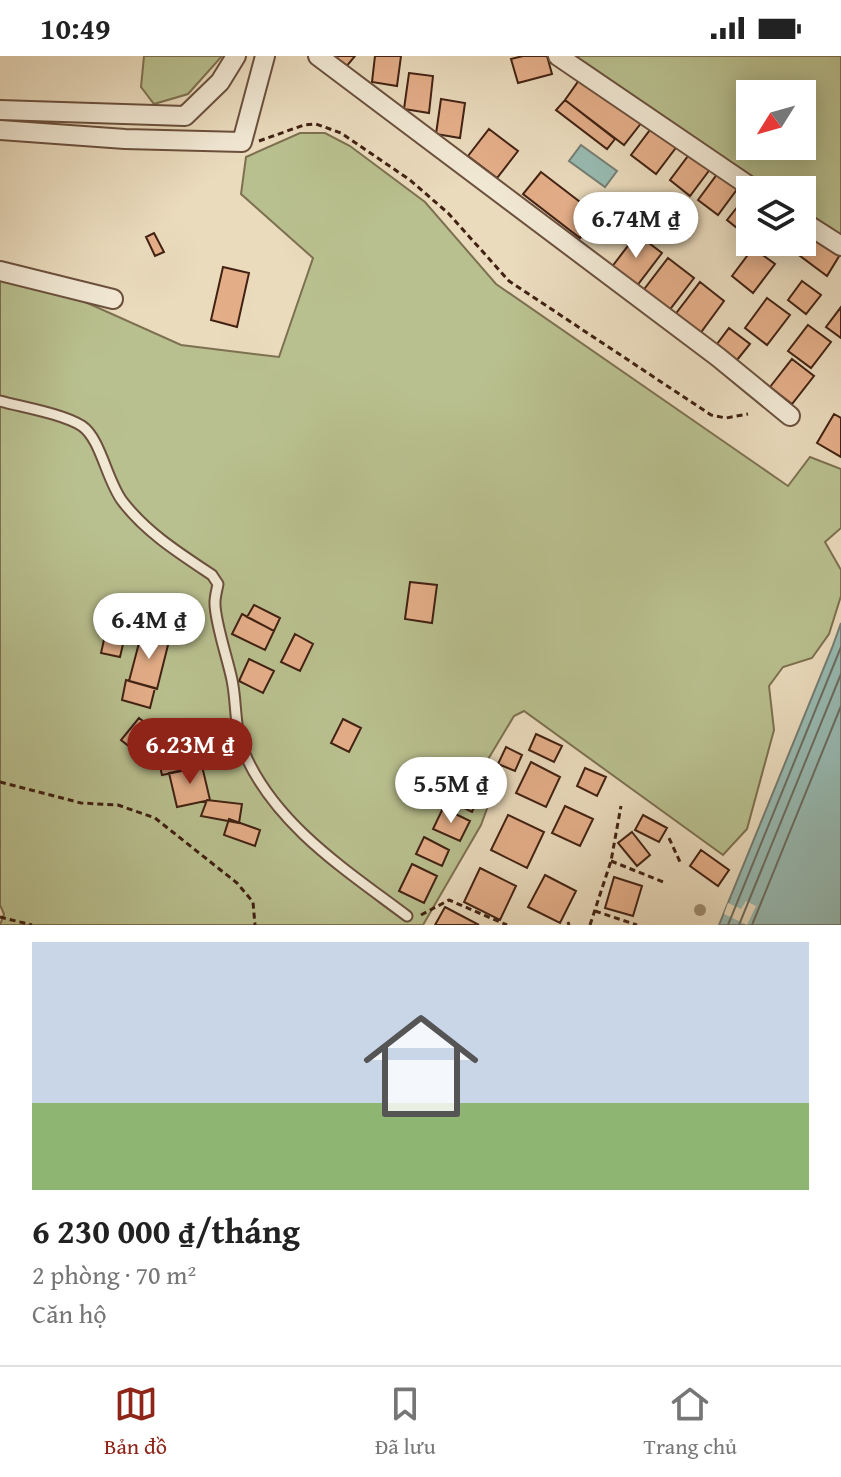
<!DOCTYPE html>
<html lang="vi">
<meta charset="utf-8">
<style>
body{margin:0;font-family:"Gentium Book Plus",serif;background:#f6f6f6;color:#222;height:100vh;display:flex;flex-direction:column;font-size:30px;white-space:nowrap}
*{box-sizing:border-box;margin:0}
p{font-size:26px;color:#767676}
.icon{flex:none;width:44px;height:44px;fill:none;stroke:currentColor;stroke-width:2;stroke-linecap:round;stroke-linejoin:round}
.map{position:relative;height:869px;overflow:hidden}
.panel{display:flex;flex-direction:column;background:#fff;flex:1}
.panel>*{flex:none}
.needle{width:52px;rotate:233deg}
.fabs{position:absolute;left:736px;top:24px;display:grid;gap:16px}
.fabs a{display:grid;place-items:center;width:80px;height:80px;border-radius:0px;background:#fff;box-shadow:0 4px 20px #0003;font-size:40px}
.price{position:absolute;translate:-50% -68px;padding:0 18px;border-radius:28px;background:#fff;color:#222;font-size:26px;line-height:52px;filter:drop-shadow(0 2px 4px #0008)}
.price::after{content:'';position:absolute;left:50%;top:48px;width:24px;height:18px;margin-left:-12px;background:inherit;clip-path:polygon(0 0,100% 0,50% 100%)}
.price.active{background:#8f2418;color:#fff}
ul{padding:0;list-style:none}
li{display:grid;align-content:center;gap:16px;height:424px;padding:0 32px}
li+li{border-top:2px solid #e0e0e0}
li span{display:grid;place-items:center;height:248px;border-radius:0px;color:#555}
li>.icon{margin-inline-start:auto}
span .icon{width:144px;height:144px;fill:#fffc;stroke-width:1}
li b{font-size:34px}
.status{display:flex;justify-content:space-between;align-items:center;height:56px;padding:0 40px;background:#fff;direction:ltr}
.status svg{height:22px;fill:currentColor}
.tabs{display:flex;justify-content:space-around;align-items:center;height:112px;border-top:2px solid #e0e0e0;background:#fff;font-size:22px;color:#767676}
.tabs a{display:grid;justify-items:center;gap:4px}
.tabs .active{color:#8f2418}
.map>svg:first-child{display:block}
</style>
<div class="status"><b>10:49</b><svg viewBox="0 0 49 12"><path d="M0 12V9h3v3zM5 12V6h3v6zM10 12V3h3v9zM15 12V0h3v12zM26 1h20v11H26zM47 4h2v5h-2z"/></svg></div>
<div class="map">
<svg width="841" height="869" viewBox="0 0 841 869">
<rect width="100%" height="100%" fill="#eadbbd"/>
<filter id="stains"><feTurbulence type="fractalNoise" baseFrequency=".0025" numOctaves="4"/><feColorMatrix values="0 0 0 0 .2 0 0 0 0 .09 0 0 0 0 .02 0 0 0 .5 -.17"/></filter>
<radialGradient id="worn" r=".72"><stop offset=".6" stop-color="#630" stop-opacity="0"/><stop offset="1" stop-color="#630" stop-opacity=".3"/></radialGradient>
<path fill="#b9c08f" stroke="#7d7050" stroke-width="2" fill-rule="evenodd" d="M144,0H222L188,38L154,48L141,31Z
M569,0H841V184L802,157V134H767ZM750,38H802V90H750Z
M300,77H325L350,90L425,146L496,228L788,430L810,401L841,413V472L825,486L841,514V540L829,578L812,602L783,611L769,630L774,674L747,773L723,799L524,655L514,660L481,715L497,725L481,769L423,869H0L4,858L0,849V224L83,245L181,289L279,301L313,202L241,138L246,101Z"/>
<path fill="#98bbb3" stroke="#757d73" stroke-width="2" d="M581,89L617,115L605,131L569,105Z
M841,567V869H719L832,592Z"/>
<path fill="#eadbbd" d="M746,845L756,850L747,869L724,858L728,847L741,853Z"/>
<g fill="none" stroke-linecap="round" stroke-linejoin="round">
<path stroke="#6c6e62" stroke-width="2" d="M728,869L841,591
M739,869L841,618
M752,869L841,650"/>
</g>
<path fill="#e4ae89" stroke="#412112" stroke-width="2" d="M331,0H355L346,11Z
M375,0H401L397,30L372,26Z
M523,0H547L552,18L518,27L511,3Z
M409,17L433,20L429,57L404,53Z
M582,20L642,66L624,89L565,44Z
M441,43L465,47L460,82L436,78Z
M565,44L615,83L607,93L556,54Z
M653,70L678,89L656,118L631,99Z
M489,73L518,95L497,122L468,100Z
M691,96L711,112L690,140L670,124Z
M541,116L597,159L580,182L523,138Z
M718,117L738,132L718,159L698,144Z
M750,135V175L747,180L727,164Z
M802,173L841,197L827,220L788,191L792,186H802Z
M154,177L164,196L155,200L146,181Z
M637,178L662,197L636,231L611,212Z
M753,192L775,208L753,237L732,220Z
M668,202L694,222L668,256L642,236Z
M223,211L249,217L237,271L211,264Z
M802,225L821,239L806,258L788,244Z
M700,226L724,245L699,279L674,260Z
M767,242L790,259L767,289L745,272Z
M841,251V282L826,271Z
M808,269L831,286L811,312L788,295Z
M729,272L750,288L737,304L717,288Z
M792,303L814,320L792,348L770,331Z
M834,358L841,362V401L817,387Z
M410,526L437,529L432,567L405,563Z
M254,549L280,562L274,575L247,561Z
M242,558L274,575L265,594L232,578Z
M108,566L127,571L120,601L101,597Z
M136,577L169,585L157,633L129,625L139,587L133,586Z
M295,578L313,588L300,615L281,606Z
M249,603L274,615L263,637L239,625Z
M126,624L155,632L150,652L122,644Z
M139,662L162,680L144,702L121,684Z
M343,663L361,672L349,696L331,687Z
M536,678L562,690L554,706L529,694Z
M506,691L522,699L515,715L498,708Z
M192,695L196,712L162,719L158,702Z
M531,706L560,721L546,751L516,737Z
M202,710L210,744L177,751L169,717Z
M585,712L606,721L597,740L577,730Z
M459,715L485,728L472,756L446,743Z
M207,744L242,748L239,767L201,760Z
M565,750L593,763L580,790L552,777Z
M443,752L470,765L460,785L433,773Z
M508,759L544,776L527,812L491,794Z
M643,759L667,772L659,786L635,774Z
M229,763L260,774L255,790L224,779Z
M632,776L650,799L637,810L618,787Z
M424,781L449,794L442,810L416,798Z
M701,794L729,814L718,830L690,810Z
M412,808L437,820L424,847L399,835Z
M480,812L516,830L500,864L464,846Z
M545,819L576,835L560,867L528,851Z
M614,821L642,830L633,860L605,852Z
M445,851L479,869H435Z"/>
<g fill="none" stroke-linecap="round" stroke-linejoin="round">
<defs>
<path id="service" d="M0,345C22,351 64,358 82,370C101,383 107,426 123,446C147,477 179,497 212,519L218,528C217,534 215,540 215,546C214,563 228,604 232,624C237,648 234,672 244,696C275,769 346,814 407,860"/>
<path id="minor" d="M318,0L718,301L790,360
M558,0L755,134
M0,54L185,60L220,26L236,0
M0,74L125,83L242,86L265,0
M802,165L841,190
M0,215L113,243"/>
</defs>
<use href="#service" stroke="#6b503d" stroke-width="13"/>
<use href="#minor" stroke="#6b503d" stroke-width="22"/>
<path stroke="#412112" stroke-width="3" stroke-dasharray="6 4" stroke-linecap="butt" d="M259,85L304,69L316,68L341,77L410,124L448,157L509,225L711,359L726,362L748,358
M0,726L81,747L118,749L155,762L237,827L253,846L255,869
M669,782L680,806
M611,805L663,826
M595,855L637,869
M421,859L449,844L507,869
M0,861L32,869
M568,866L569,869
M590,869L611,805L621,750"/>
<use href="#service" stroke="#f1e8d4" stroke-width="9"/>
<use href="#minor" stroke="#f1e8d4" stroke-width="18"/>
</g>
<circle fill="#9e8b70" cx="700" cy="854" r="6"/>
<rect width="100%" height="100%" filter="url(#stains)"/>
<rect width="100%" height="100%" fill="url(#worn)"/>
</svg>
<div class="fabs">
<a><svg class="needle" viewBox="-14 -14 28 28"><path d="M0-13l5 13h-10z" fill="#e53935"/><path d="M0 13l5-13h-10z" fill="#767676"/></svg></a>
<a><svg class="icon" aria-label="layers" viewBox="0 0 24 24"><path d="M12 4l9 5-9 5-9-5zM3 14l9 5 9-5"/></svg></a>
</div>
<b class="price" style="left:636px;top:204px">6.74M ₫</b>
<b class="price" style="left:149px;top:605px">6.4M ₫</b>
<b class="price active" style="left:190px;top:730px">6.23M ₫</b>
<b class="price" style="left:451px;top:769px">5.5M ₫</b>
</div>
<section class="panel">
<ul>
<li><span style="background:linear-gradient(#c9d6e8 65%,#8fb573 0)"><svg class="icon" aria-label="home" viewBox="0 0 24 24"><path d="M3 11l9-7 9 7M6 9v11h12V9"/></svg></span><div><b>6 230 000 ₫/tháng</b><p>2 phòng · 70 m²</p><p>Căn hộ</p></div></li>
</ul>
</section>
<nav class="tabs">
<a class="active"><svg class="icon" aria-label="map" viewBox="0 0 24 24"><path d="M3 6l6-2 6 2 6-2v14l-6 2-6-2-6 2zM9 4v14M15 6v14"/></svg>Bản đồ</a>
<a><svg class="icon" aria-label="saved" viewBox="0 0 24 24"><path d="M7 4h10v16l-5-4-5 4z"/></svg>Đã lưu</a>
<a><svg class="icon" aria-label="home" viewBox="0 0 24 24"><path d="M3 11l9-7 9 7M6 9v11h12V9"/></svg>Trang chủ</a>
</nav>
